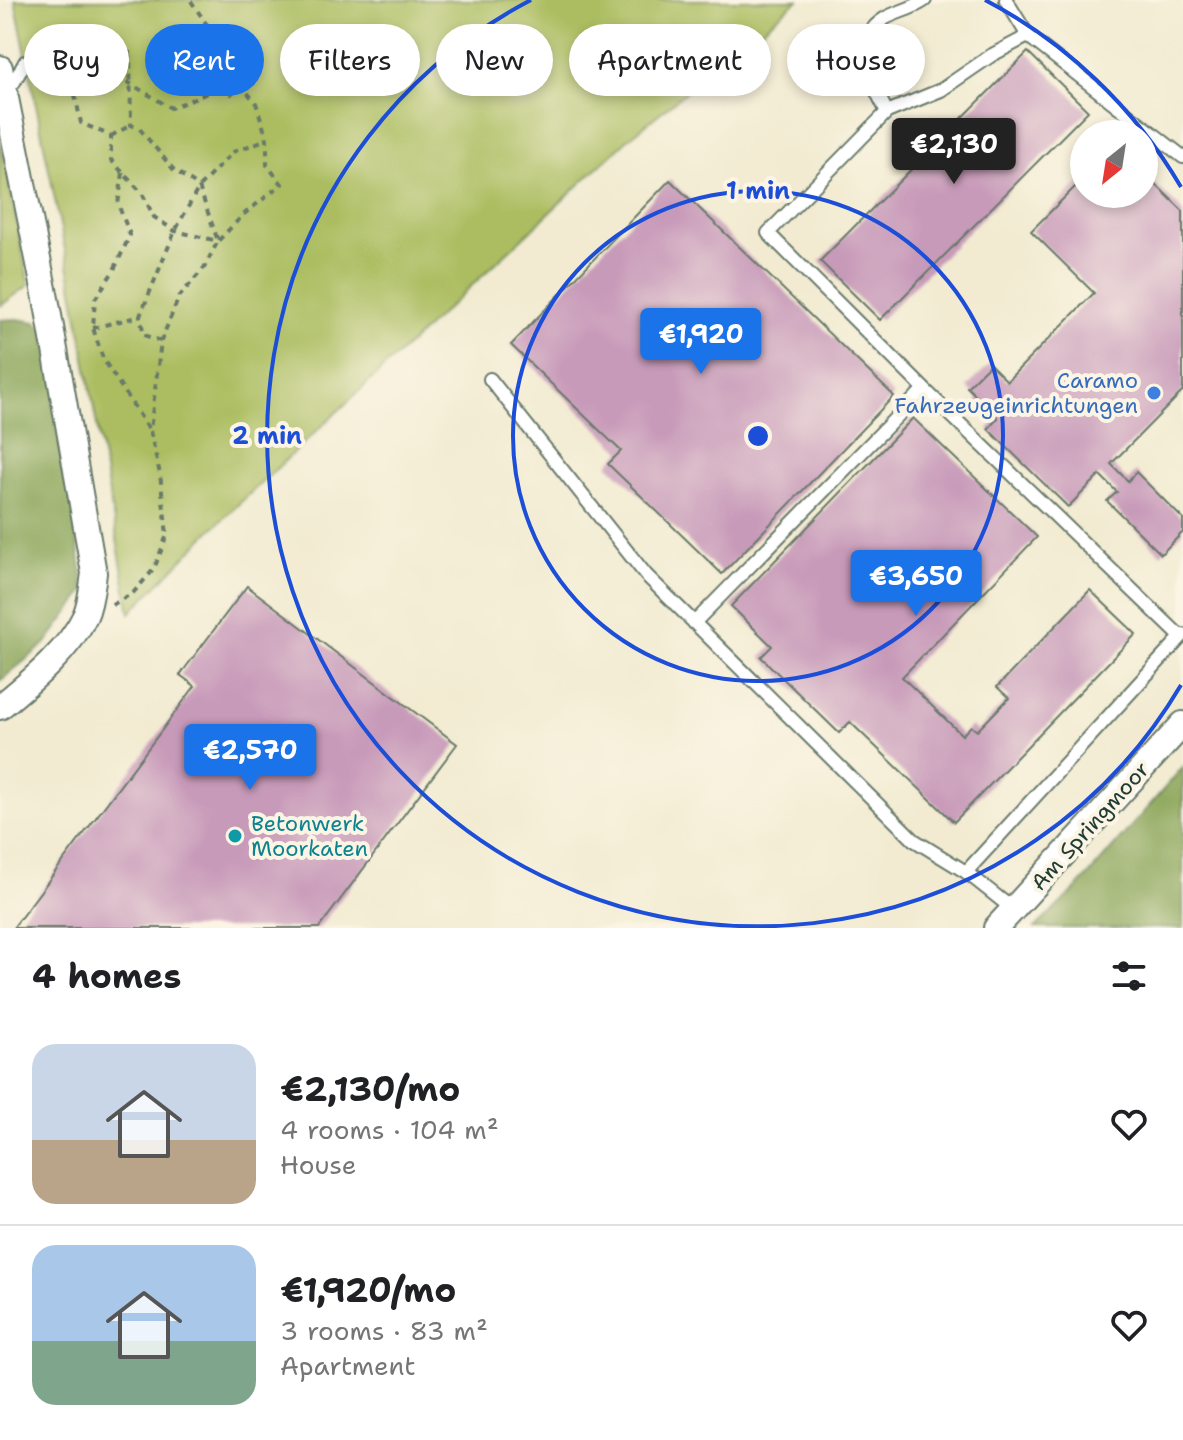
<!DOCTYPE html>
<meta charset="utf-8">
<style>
body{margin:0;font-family:"Shantell Sans",sans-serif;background:#f6f6f6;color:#202124;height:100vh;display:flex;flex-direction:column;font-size:30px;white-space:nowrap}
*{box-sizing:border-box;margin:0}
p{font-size:26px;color:#757577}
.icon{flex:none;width:44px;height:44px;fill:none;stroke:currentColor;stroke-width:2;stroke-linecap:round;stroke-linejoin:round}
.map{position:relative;height:928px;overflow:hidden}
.details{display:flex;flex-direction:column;background:#fff;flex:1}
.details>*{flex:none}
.banner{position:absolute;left:24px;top:24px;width:1136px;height:72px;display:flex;gap:16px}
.needle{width:52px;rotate:210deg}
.buttons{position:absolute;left:1070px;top:120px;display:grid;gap:16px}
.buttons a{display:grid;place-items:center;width:88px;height:88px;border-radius:50%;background:#fff;box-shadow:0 4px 12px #0003;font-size:40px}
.price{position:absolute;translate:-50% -68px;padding:0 18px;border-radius:8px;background:#1a73e8;color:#fff;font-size:26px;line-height:52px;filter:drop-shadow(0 2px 4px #0008)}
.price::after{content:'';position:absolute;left:50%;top:48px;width:24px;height:18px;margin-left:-12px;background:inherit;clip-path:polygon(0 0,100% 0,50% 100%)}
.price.active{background:#222;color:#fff}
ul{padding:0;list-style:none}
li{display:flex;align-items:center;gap:24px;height:200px;padding:0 32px}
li+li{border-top:2px solid #e0e0e0}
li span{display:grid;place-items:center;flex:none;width:224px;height:160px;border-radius:24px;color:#555}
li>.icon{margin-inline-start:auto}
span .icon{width:96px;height:96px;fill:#fffc;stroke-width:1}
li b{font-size:34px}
h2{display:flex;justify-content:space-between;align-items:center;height:96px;padding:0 32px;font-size:34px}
.tag{padding:0 28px;border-radius:36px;background:#fff;box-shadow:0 4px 12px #0003;font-size:28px;line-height:72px}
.tag.active{background:#1a73e8;color:#fff}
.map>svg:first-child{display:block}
</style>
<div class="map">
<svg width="1183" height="928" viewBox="0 0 1183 928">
<rect width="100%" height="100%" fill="#fcf5e5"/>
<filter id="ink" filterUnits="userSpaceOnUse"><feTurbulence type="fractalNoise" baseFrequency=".0125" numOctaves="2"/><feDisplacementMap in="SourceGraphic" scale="16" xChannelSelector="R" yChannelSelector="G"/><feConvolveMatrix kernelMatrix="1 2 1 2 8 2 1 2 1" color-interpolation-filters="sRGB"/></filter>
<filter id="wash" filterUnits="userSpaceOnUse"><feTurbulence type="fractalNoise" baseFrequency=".006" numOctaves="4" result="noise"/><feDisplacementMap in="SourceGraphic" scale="32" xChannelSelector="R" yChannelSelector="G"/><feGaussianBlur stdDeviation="1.8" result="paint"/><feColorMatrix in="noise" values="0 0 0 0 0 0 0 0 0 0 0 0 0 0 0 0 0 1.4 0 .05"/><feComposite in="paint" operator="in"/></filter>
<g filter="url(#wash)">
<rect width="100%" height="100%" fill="#f2ebd1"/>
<path fill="#abbd61" stroke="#657d4a" stroke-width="2" d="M15,0H798L628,139L210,531L130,613L74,295Z
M0,138L29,285L0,306Z"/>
<path fill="#88a457" stroke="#547046" stroke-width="2" d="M17,319L35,322L50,333L84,592L45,644L0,681V320Z
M1183,767V928H1035L1081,884Z"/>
<g id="blocks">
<path fill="#c79ab9" d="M1028,52L1088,111L880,320L820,261Z
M1144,173L1183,211V391L1111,464L1128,481L1136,472L1183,519V532L1161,554L1107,501L1117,492L1100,475L1068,507L988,429L998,418L991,411L985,417L973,405L979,399L967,387L990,364L1007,381L1094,293L1031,231L1084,178V194H1144Z
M670,180L894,396L722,574L608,464L621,451L511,345Z
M913,418L1037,537L902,677L962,735L971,726L977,731L1009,698L997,687L1090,590L1136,634L954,822L850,722L839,733L761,657L772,646L731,606Z
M247,586L457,744L319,928H13L195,686L180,675Z"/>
</g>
</g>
<g filter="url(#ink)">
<use href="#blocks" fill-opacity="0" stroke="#697a6b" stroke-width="2"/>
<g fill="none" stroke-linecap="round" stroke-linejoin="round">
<defs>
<path id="lane" d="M1006,0L1028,36
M3,91L14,82L25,62L39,65L50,79L64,78
M887,112C872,83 848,42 884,19C897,11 911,10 925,0
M490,379L646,575L914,840L966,872L1014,910
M924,389L768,233L887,112L941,90L992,55L1028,36L1183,157
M694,623L924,389L1181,637
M966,872L1183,635"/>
<path id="street" d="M0,68L47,304L94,573C92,587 91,603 85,616C68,652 30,682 0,707
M996,928L1183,724"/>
</defs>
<use href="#lane" stroke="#697a6b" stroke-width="16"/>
<use href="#street" stroke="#697a6b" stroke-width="28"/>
<path stroke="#697a6b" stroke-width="4" stroke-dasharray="6 6" stroke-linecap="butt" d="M191,1L215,37L224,64L237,71L241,85
M70,69H106L171,108L205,94L217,85L231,94L241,85L256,103L267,139V165L282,184L243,215L218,241L175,231L154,217L142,193L111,160V136L81,123L73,85L64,78Z
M111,136L131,125
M123,173L118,204L130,235L114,270L95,299L93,328L103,359L150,431
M93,328L140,316
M161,341L144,335L140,316L175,231L199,187L233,152L267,139
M112,605L133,593L154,569L167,535L160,474L150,431L161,341L179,297L204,268L218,241L199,187L173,169L139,128L131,125L130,51"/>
<use href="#lane" stroke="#fff" stroke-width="12"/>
<use href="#street" stroke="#fff" stroke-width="24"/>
</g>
</g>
<g fill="none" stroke="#1d4ed8" stroke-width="4">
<circle cx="758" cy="436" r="245"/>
<path d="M1181 685A491 491 0 1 1 531 0M985 0A491 491 0 0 1 1181 187"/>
</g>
<circle fill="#3f7fe0" stroke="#fcf5e5" stroke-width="3" cx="1154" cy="393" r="8"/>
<circle fill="#0f9aa8" stroke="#fcf5e5" stroke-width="3" cx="235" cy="836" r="8"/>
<g text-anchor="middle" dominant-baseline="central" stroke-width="8" stroke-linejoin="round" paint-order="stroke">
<g font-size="22" fill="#366cbe" stroke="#fcf5e5" text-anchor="end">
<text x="1138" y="380">Caramo<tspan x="1138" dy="25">Fahrzeugeinrichtungen</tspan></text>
</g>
<g font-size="22" fill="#0d838f" stroke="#fcf5e5" text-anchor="start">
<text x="251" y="823">Betonwerk<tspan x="251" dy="25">Moorkaten</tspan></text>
</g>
<g font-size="22" fill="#1f3d34" stroke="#fcf5e5">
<text transform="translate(1090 826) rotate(-48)">Am Springmoor</text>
</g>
</g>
<circle cx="758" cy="436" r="12" fill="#1d4ed8" stroke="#fcf5e5" stroke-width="4"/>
<g font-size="24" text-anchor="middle" font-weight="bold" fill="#1d4ed8" stroke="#fcf5e5" stroke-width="8" stroke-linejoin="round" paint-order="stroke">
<text x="758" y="199">1 min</text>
<text x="267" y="444">2 min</text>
</g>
</svg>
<div class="buttons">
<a><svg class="needle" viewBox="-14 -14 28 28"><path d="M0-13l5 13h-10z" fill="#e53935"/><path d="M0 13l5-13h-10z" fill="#757577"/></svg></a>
</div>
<b class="price active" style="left:954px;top:186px">€2,130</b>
<b class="price" style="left:701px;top:376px">€1,920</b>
<b class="price" style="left:916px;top:618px">€3,650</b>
<b class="price" style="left:250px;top:792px">€2,570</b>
<div class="banner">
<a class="tag">Buy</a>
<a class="tag active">Rent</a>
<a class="tag">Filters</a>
<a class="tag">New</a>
<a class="tag">Apartment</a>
<a class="tag">House</a>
</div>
</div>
<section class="details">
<h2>4 homes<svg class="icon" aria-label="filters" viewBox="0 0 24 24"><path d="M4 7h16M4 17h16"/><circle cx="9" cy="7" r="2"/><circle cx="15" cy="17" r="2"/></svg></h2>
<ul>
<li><span style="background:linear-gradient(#c9d6e8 60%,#b9a48a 0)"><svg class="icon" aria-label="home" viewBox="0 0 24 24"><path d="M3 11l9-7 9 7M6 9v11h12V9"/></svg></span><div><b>€2,130/mo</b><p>4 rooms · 104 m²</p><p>House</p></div><svg class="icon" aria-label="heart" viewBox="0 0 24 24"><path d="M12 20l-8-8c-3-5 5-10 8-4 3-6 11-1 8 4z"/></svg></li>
<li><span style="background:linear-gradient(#a9c7e8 60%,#7fa58c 0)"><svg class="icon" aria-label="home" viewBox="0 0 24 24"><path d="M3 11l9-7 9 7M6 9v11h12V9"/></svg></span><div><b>€1,920/mo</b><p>3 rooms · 83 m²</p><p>Apartment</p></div><svg class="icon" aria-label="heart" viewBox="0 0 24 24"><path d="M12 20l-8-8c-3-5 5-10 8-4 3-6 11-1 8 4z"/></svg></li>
</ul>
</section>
